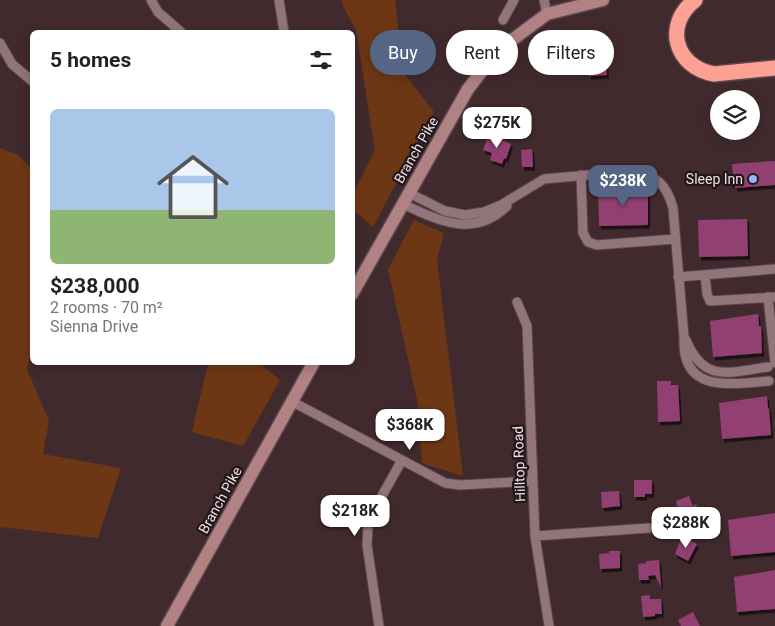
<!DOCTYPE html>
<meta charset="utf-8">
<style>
body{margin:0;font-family:Roboto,sans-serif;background:#f6f6f6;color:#222;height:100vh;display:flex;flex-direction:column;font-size:19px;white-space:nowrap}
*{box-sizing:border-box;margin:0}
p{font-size:16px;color:#767676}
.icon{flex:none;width:28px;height:28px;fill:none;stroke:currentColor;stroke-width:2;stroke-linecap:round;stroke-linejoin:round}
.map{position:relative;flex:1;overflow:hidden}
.details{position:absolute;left:30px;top:30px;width:325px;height:335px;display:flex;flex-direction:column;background:#fff;border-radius:8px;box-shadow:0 2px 12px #0003}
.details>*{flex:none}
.hud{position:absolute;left:370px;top:30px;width:330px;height:45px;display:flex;gap:10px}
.buttons{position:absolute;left:710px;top:90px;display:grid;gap:10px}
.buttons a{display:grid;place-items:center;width:50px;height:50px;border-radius:50%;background:#fff;box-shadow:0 2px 12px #0003;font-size:25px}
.price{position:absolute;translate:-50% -42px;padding:0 11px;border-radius:10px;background:#fff;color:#222;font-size:16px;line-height:32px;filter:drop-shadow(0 1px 2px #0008)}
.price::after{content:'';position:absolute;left:50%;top:30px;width:15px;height:11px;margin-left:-8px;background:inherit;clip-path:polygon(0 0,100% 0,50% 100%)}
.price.selected{background:#546585;color:#fff}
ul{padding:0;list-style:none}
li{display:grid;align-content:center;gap:10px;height:265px;padding:0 20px}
li span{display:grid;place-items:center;height:155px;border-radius:8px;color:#555}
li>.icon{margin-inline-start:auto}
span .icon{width:90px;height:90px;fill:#fffc;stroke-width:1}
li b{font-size:21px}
h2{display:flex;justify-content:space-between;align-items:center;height:60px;padding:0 20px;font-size:21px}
.pill{padding:0 18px;border-radius:22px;background:#fff;box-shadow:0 2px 12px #0003;font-size:18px;line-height:45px}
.pill.selected{background:#546585;color:#fff}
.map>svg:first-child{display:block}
</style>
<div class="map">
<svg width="775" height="626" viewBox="0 0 775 626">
<defs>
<filter id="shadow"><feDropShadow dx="2" dy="3.5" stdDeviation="0" flood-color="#0009"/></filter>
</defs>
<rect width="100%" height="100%" fill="#412a2e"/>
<path fill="#6d3715" d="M342,0H395L403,72L434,112L373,227L353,210V194L375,150L356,30L343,6Z
M0,148L16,154L32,168V345L27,369L49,421L43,454L121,468L98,538L0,527Z
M414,220L444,233L437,260L463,476L422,463L418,404L388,269Z
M208,363H259L280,380L243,446L192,432Z"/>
<path fill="#924171" filter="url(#shadow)" d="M605,53L607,75L589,76L588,54Z
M489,134L511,144L506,159L504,158L502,164L490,160L492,153L483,150Z
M532,149L533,167H522L521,150Z
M775,161V185L735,188V184H731L729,174H733L732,164Z
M648,188V225L599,226L598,189Z
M747,219L748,256L699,257L698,220Z
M758,314L759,326H761L762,353L713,357L710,321Z
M657,381H671V385H678L680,421L658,422Z
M767,396L768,409L769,408L771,435L722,439L719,403Z
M634,480H652V494H645V497H634Z
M619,491L620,506L602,508L601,492Z
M689,496L693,506L696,504L699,513L681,520L676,501Z
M775,513V552L731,556L728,520Z
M682,536L697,544L688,561L675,554Z
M609,551H620V568L600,569L599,554L609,553Z
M659,560L661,587L655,575L648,576L649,580H639L638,564L646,563V561Z
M775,570V609L737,612L734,577Z
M650,595V599H661L662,614H655V616L643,617L641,596Z
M693,612L700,626H681L678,620Z"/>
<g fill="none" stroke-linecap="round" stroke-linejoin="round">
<defs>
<path id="street" d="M151,0L158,12L181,32
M279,0L284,32
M544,0L547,14
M503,20L514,0
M0,43L12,64L32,81
M581,175L583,233L588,242L597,245L675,239
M409,193L445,211L465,215L484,212L501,205L544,179L633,171C656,175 667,185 673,208L684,337C681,394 730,384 769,381
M403,204C437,220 474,239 507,206
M705,275L707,294L710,301L775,297
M678,277L775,269
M768,297L775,363
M517,302L527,326L535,536L549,626
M686,340C704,384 730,372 768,367
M293,402L445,483L460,485L533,481
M535,536L649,528
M379,626L367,545L368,525L373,512L402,460"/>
<path id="secondary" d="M352,294L468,89L489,62L504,46L547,14L603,0
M167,626L314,362"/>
<path id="highway" d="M695,0C663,25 675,67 714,74L775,68"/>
</defs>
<use href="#street" stroke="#5b474c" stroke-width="11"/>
<use href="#secondary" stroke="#5b474c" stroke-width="15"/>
<use href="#highway" stroke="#5b474c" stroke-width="18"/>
<use href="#street" stroke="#91757a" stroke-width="9"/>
<use href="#secondary" stroke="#b18282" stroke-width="12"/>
<use href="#highway" stroke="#fca194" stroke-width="15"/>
</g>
<circle fill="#92b7fd" stroke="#211618" stroke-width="2" cx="753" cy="179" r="5"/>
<g text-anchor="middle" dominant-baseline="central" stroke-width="4.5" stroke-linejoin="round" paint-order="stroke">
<g font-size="14" fill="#efdfe2" stroke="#211618">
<text transform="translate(416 150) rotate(-60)">Branch Pike</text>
<text transform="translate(519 464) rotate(-92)">Hilltop Road</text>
<text transform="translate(220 500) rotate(-61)">Branch Pike</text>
</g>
<g font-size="14" fill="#efdfe2" stroke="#211618" text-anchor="end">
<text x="743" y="179">Sleep Inn</text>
</g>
</g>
</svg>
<div class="buttons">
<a><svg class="icon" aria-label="layers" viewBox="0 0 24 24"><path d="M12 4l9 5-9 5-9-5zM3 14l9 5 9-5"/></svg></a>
</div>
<b class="price" style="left:497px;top:149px">$275K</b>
<b class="price selected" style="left:623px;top:207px">$238K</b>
<b class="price" style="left:410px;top:451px">$368K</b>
<b class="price" style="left:355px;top:537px">$218K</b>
<b class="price" style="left:686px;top:549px">$288K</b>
<div class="hud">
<a class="pill selected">Buy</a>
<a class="pill">Rent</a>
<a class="pill">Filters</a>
</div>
<section class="details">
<h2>5 homes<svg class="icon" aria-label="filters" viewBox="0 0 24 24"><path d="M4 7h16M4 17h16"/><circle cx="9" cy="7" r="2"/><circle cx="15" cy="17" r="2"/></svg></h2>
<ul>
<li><span style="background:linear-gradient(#a9c7e8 65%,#8fb573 0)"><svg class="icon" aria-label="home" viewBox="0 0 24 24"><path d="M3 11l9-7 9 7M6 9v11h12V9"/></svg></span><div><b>$238,000</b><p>2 rooms · 70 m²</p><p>Sienna Drive</p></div></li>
</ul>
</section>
</div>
